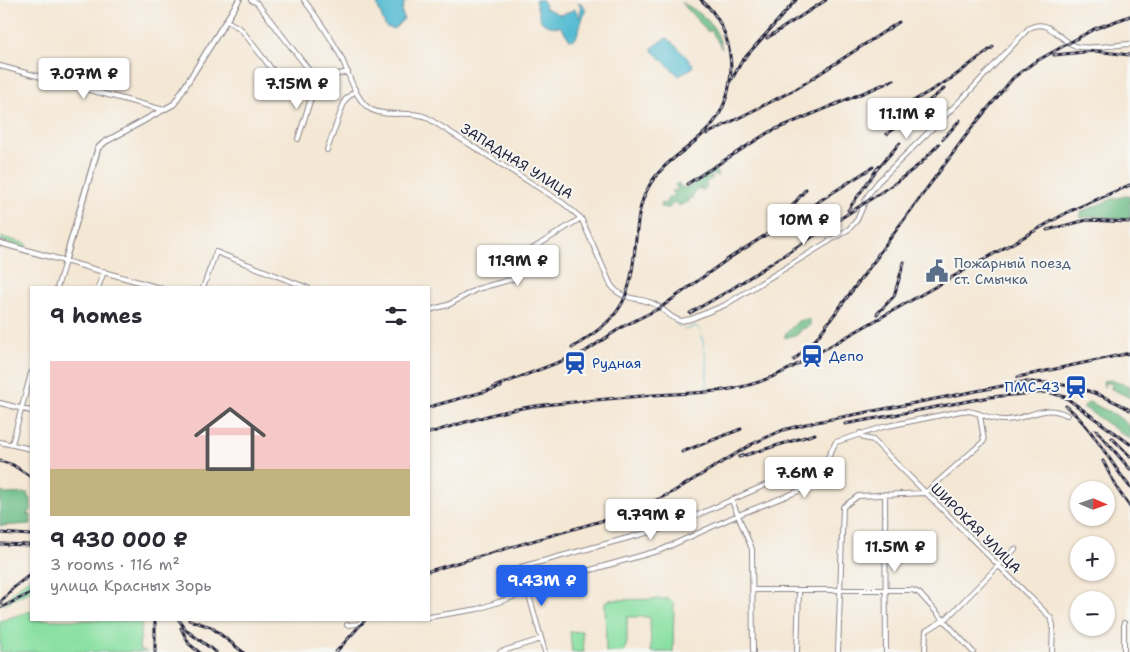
<!DOCTYPE html>
<meta charset="utf-8">
<style>
body{margin:0;font-family:"Shantell Sans",sans-serif;background:#f2f2f3;color:#2b2b33;height:100vh;display:flex;flex-direction:column;font-size:19px;white-space:nowrap}
*{box-sizing:border-box;margin:0}
p{font-size:16px;color:#7c7c81}
.icon{flex:none;width:28px;height:28px;fill:none;stroke:currentColor;stroke-width:2;stroke-linecap:round;stroke-linejoin:round}
.map{position:relative;flex:1;overflow:hidden}
.sheet{position:absolute;left:30px;top:286px;width:400px;height:335px;display:flex;flex-direction:column;background:#fff;border-radius:0px;box-shadow:0 1px 4px #0004}
.sheet>*{flex:none}
.needle{width:32px;rotate:92deg}
.fabs{position:absolute;left:1070px;top:481px;display:grid;gap:10px}
.fabs a{display:grid;place-items:center;width:45px;height:45px;border-radius:50%;background:#fff;box-shadow:0 1px 4px #0004;font-size:25px}
.price{position:absolute;translate:-50% -42px;padding:0 11px;border-radius:5px;background:#fff;color:#222;font-size:16px;line-height:32px;filter:drop-shadow(0 1px 2px #0008)}
.price::after{content:'';position:absolute;left:50%;top:30px;width:15px;height:11px;margin-left:-8px;background:inherit;clip-path:polygon(0 0,100% 0,50% 100%)}
.price.selected{background:#2563eb;color:#fff}
ul{padding:0;list-style:none}
li{display:grid;align-content:center;gap:10px;height:265px;padding:0 20px}
li+li{border-top:1px solid #e1e1e2}
li span{display:grid;place-items:center;height:155px;border-radius:0px;color:#555}
li>.icon{margin-inline-start:auto}
span .icon{width:90px;height:90px;fill:#fffc;stroke-width:1}
li b{font-size:21px}
h2{display:flex;justify-content:space-between;align-items:center;height:60px;padding:0 20px;font-size:21px}
.map>svg:first-child{display:block}
</style>
<div class="map">
<svg width="1130" height="652" viewBox="0 0 1130 652">
<rect width="100%" height="100%" fill="#f6f6f2"/>
<filter id="ink" filterUnits="userSpaceOnUse"><feTurbulence type="fractalNoise" baseFrequency=".02" numOctaves="2"/><feDisplacementMap in="SourceGraphic" scale="10" xChannelSelector="R" yChannelSelector="G"/><feConvolveMatrix kernelMatrix="1 2 1 2 8 2 1 2 1" color-interpolation-filters="sRGB"/></filter>
<filter id="wash" filterUnits="userSpaceOnUse"><feTurbulence type="fractalNoise" baseFrequency=".0096" numOctaves="4" result="noise"/><feDisplacementMap in="SourceGraphic" scale="20" xChannelSelector="R" yChannelSelector="G"/><feGaussianBlur stdDeviation="1.12" result="paint"/><feColorMatrix in="noise" values="0 0 0 0 0 0 0 0 0 0 0 0 0 0 0 0 0 1.4 0 .05"/><feComposite in="paint" operator="in"/></filter>
<g filter="url(#wash)">
<rect width="100%" height="100%" fill="#f4e7d4"/>
<path fill="#8ae0a3" stroke="#56816f" d="M2,237L27,244L26,248L2,241Z
M31,577V591L3,604L18,587Z
M670,599L674,603L673,652H651L650,617H627V642L624,652H606L605,603L608,600Z
M31,611V620H142L139,649L147,652H0V621Z
M582,631L584,652H572L570,632Z"/>
<path fill="#6fbe89" stroke="#487062" d="M681,2C702,13 717,24 722,49L711,30L708,32Z
M715,168L718,176L709,175V177L713,178L706,182V188L702,191L701,186L700,189L694,190V195L691,197L693,198L686,199L690,201L678,206L675,202L669,208L660,207L661,204L666,203L668,198L675,196L671,191L678,190L675,185L678,183L680,184L679,187H688Z
M1130,195V220L1095,216L1081,218V212L1112,199Z
M806,319L810,320V326L802,329L798,334L785,338V334L798,321Z
M1110,380L1130,386V398L1110,388L1113,387L1110,383H1104V387L1103,381Z
M1089,402L1116,415L1130,426V439L1083,407Z
M0,492L7,494L28,493L27,496L31,499V511L26,514L31,515V524L0,526Z"/>
<path fill="#54bcd2" stroke="#3b6f86" d="M375,0H405L402,12L404,19L394,29L386,27C381,19 380,9 375,0Z
M535,0H543L545,8L561,15L575,9L580,18L581,7L578,3H581L586,9L576,38L570,40L561,27C537,27 541,19 535,0Z
M666,38L669,39L693,64L692,68L679,76L651,49Z"/>
<g fill="none" stroke-linecap="round" stroke-linejoin="round">
<path stroke="#54bcd2" stroke-width="1" d="M676,324L680,327
M683,328L685,330L696,326L702,332
M702,336L707,365V390"/>
</g>
</g>
<g filter="url(#ink)">
<g fill="none" stroke-linecap="round" stroke-linejoin="round">
<defs>
<path id="minor" d="M251,0L257,3L316,79
M304,0C316,16 328,33 338,51C348,68 354,101 372,110C389,118 409,110 426,117L563,203L581,218L611,285C623,302 638,296 654,304C664,308 669,318 681,321L691,319L725,305L849,229L857,220L868,195L878,182L967,94L1028,29C1050,15 1060,44 1079,47C1095,49 1114,45 1130,44
M227,21L241,29L284,85L308,86L316,79L348,72
M0,66L164,110
M298,139L312,95V82
M327,150L345,100L356,90
M57,288L65,261L160,288
M98,288L104,271
M203,288L216,252L308,288
M429,310L448,305L477,289L513,279L532,249L581,218
M0,403L31,411
M860,433L864,438L873,440L1051,618L1053,625L1052,652
M0,442L31,449
M12,444L31,373
M885,494L886,652
M732,501L752,549L753,652
M527,588L661,550L738,515L799,491L815,482L836,442L883,427L961,411C977,409 988,421 1006,420C1030,419 1042,403 1067,415
M752,590H912L919,593L973,652
M429,617L478,609L528,592
M1124,623V652
M347,625L359,624L363,620
M500,652L541,639
M545,652L521,567L672,526L768,484
M797,652L799,591
M838,652L843,507L858,496L925,493L984,441L980,415
M925,652L926,631L947,618L1015,549"/>
<path id="tertiary" d="M0,243L65,261L98,148L105,142L174,104L239,0"/>
</defs>
<use href="#minor" stroke="#8b8488" stroke-width="6"/>
<use href="#tertiary" stroke="#8b8488" stroke-width="7"/>
<use href="#minor" stroke="#fff" stroke-width="4"/>
<use href="#tertiary" stroke="#fff" stroke-width="4.5"/>
<defs>
<path id="rail" d="M767,38L826,0
M1054,55L1094,51L1130,55
M732,79L742,61L796,0
M898,110L952,78L993,47
M707,134L796,89L899,22
M887,134L944,89
M943,139L960,120
M687,184L769,132L894,80
M848,210L877,169L900,143
M775,222L793,205L806,189
M1047,230L1087,220L1130,222
M877,256L970,130L1013,78L1033,63L1094,29L1130,16
M690,313L730,290L894,184L920,164L939,144
M877,314L894,296L904,262
M572,348C626,314 630,300 636,238C638,221 639,205 647,190C661,161 690,150 710,127C741,92 737,29 701,0
M794,360L816,339L878,256
M1018,377L1130,353
M494,387L583,353L622,327L660,308L728,259L873,167
M1066,406C1093,428 1108,460 1130,487
M429,407L501,387
M845,424L990,397L1048,392L1065,397L1130,444
M1096,430L1130,469
M429,433C467,422 504,409 544,405C580,401 617,398 654,395C707,392 742,394 791,368L1068,212L1130,185
M1112,438L1130,456
M682,452L741,429
M739,457L815,434
M0,461L13,465L31,477
M1103,461L1118,490L1130,507
M0,533L31,535
M0,544L31,545
M429,571L632,512L671,493L752,444L783,430L806,424L1023,382C1062,381 1097,390 1130,410
M499,571L505,570
M0,603L13,588L31,574
M0,608L31,593
M179,620L187,631L216,652
M189,620L211,627L243,652
M181,628L189,644L199,652
M155,652V620
M336,652L365,620"/>
</defs>
<use href="#rail" stroke="#22223b" stroke-width="3"/>
<use href="#rail" stroke="#f6f6f2" stroke-width="1" stroke-dasharray="4" stroke-linecap="butt"/>
</g>
</g>
<defs>
<symbol id="civic-bare" viewBox="-9 -9 18 18"><path d="M-.6-6.5H3V-4.5H.6V-3L4-1V1h2V6H-6V1h2V-1L-.6-3ZM-1.2 2.5V6h2.4V2.5Z" fill="#5c6f8a" stroke="#f6f6f2" stroke-width="2.5" paint-order="stroke"/></symbol>
<symbol id="station-bare" viewBox="-9 -9 18 18"><path d="M-3-6H3Q5-6 5-4V2Q5 4 3 4L4.5 6H3L1.5 4h-3L-3 6H-4.5L-3 4Q-5 4-5 2V-4Q-5-6-3-6ZM-3.5-4v3h7v-3ZM-3.5 1v1.5H-2V1ZM2 1v1.5H3.5V1Z" fill="#1a4fb4" stroke="#f6f6f2" stroke-width="2.5" paint-order="stroke"/></symbol>
</defs>
<g fill-rule="evenodd">
<use href="#civic-bare" x="921" y="255" width="32" height="32"/>
<use href="#station-bare" x="796" y="340" width="32" height="32"/>
<use href="#station-bare" x="559" y="347" width="32" height="32"/>
<use href="#station-bare" x="1060" y="371" width="32" height="32"/>
</g>
<g text-anchor="middle" dominant-baseline="central" stroke-width="4" stroke-linejoin="round" paint-order="stroke">
<g font-size="14" fill="#22223b" stroke="#f6f6f2">
<text transform="translate(517 161) rotate(32)">ЗАПАДНАЯ УЛИЦА</text>
<text transform="translate(976 528) rotate(45)">ШИРОКАЯ УЛИЦА</text>
</g>
<g font-size="14" fill="#4e5e75" stroke="#f6f6f2" text-anchor="start">
<text x="954" y="263">Пожарный поезд<tspan x="954" dy="16">ст. Смычка</tspan></text>
</g>
<g font-size="14" fill="#164399" stroke="#f6f6f2" text-anchor="start">
<text x="829" y="356">Депо</text>
<text x="592" y="363">Рудная</text>
<text x="1060" y="387" text-anchor="end">ПМС-43</text>
</g>
</g>
</svg>
<div class="fabs">
<a><svg class="needle" viewBox="-14 -14 28 28"><path d="M0-13l5 13h-10z" fill="#e53935"/><path d="M0 13l5-13h-10z" fill="#7c7c81"/></svg></a>
<a>+</a>
<a>−</a>
</div>
<b class="price" style="left:84px;top:100px">7.07M ₽</b>
<b class="price" style="left:297px;top:110px">7.15M ₽</b>
<b class="price" style="left:907px;top:140px">11.1M ₽</b>
<b class="price" style="left:804px;top:246px">10M ₽</b>
<b class="price" style="left:518px;top:287px">11.9M ₽</b>
<b class="price" style="left:805px;top:499px">7.6M ₽</b>
<b class="price" style="left:651px;top:541px">9.79M ₽</b>
<b class="price" style="left:895px;top:573px">11.5M ₽</b>
<b class="price selected" style="left:542px;top:607px">9.43M ₽</b>
<section class="sheet">
<h2>9 homes<svg class="icon" aria-label="filters" viewBox="0 0 24 24"><path d="M4 7h16M4 17h16"/><circle cx="9" cy="7" r="2"/><circle cx="15" cy="17" r="2"/></svg></h2>
<ul>
<li><span style="background:linear-gradient(#f6c9c9 70%,#c2b280 0)"><svg class="icon" aria-label="home" viewBox="0 0 24 24"><path d="M3 11l9-7 9 7M6 9v11h12V9"/></svg></span><div><b>9 430 000 ₽</b><p>3 rooms · 116 m²</p><p>улица Красных Зорь</p></div></li>
</ul>
</section>
</div>
